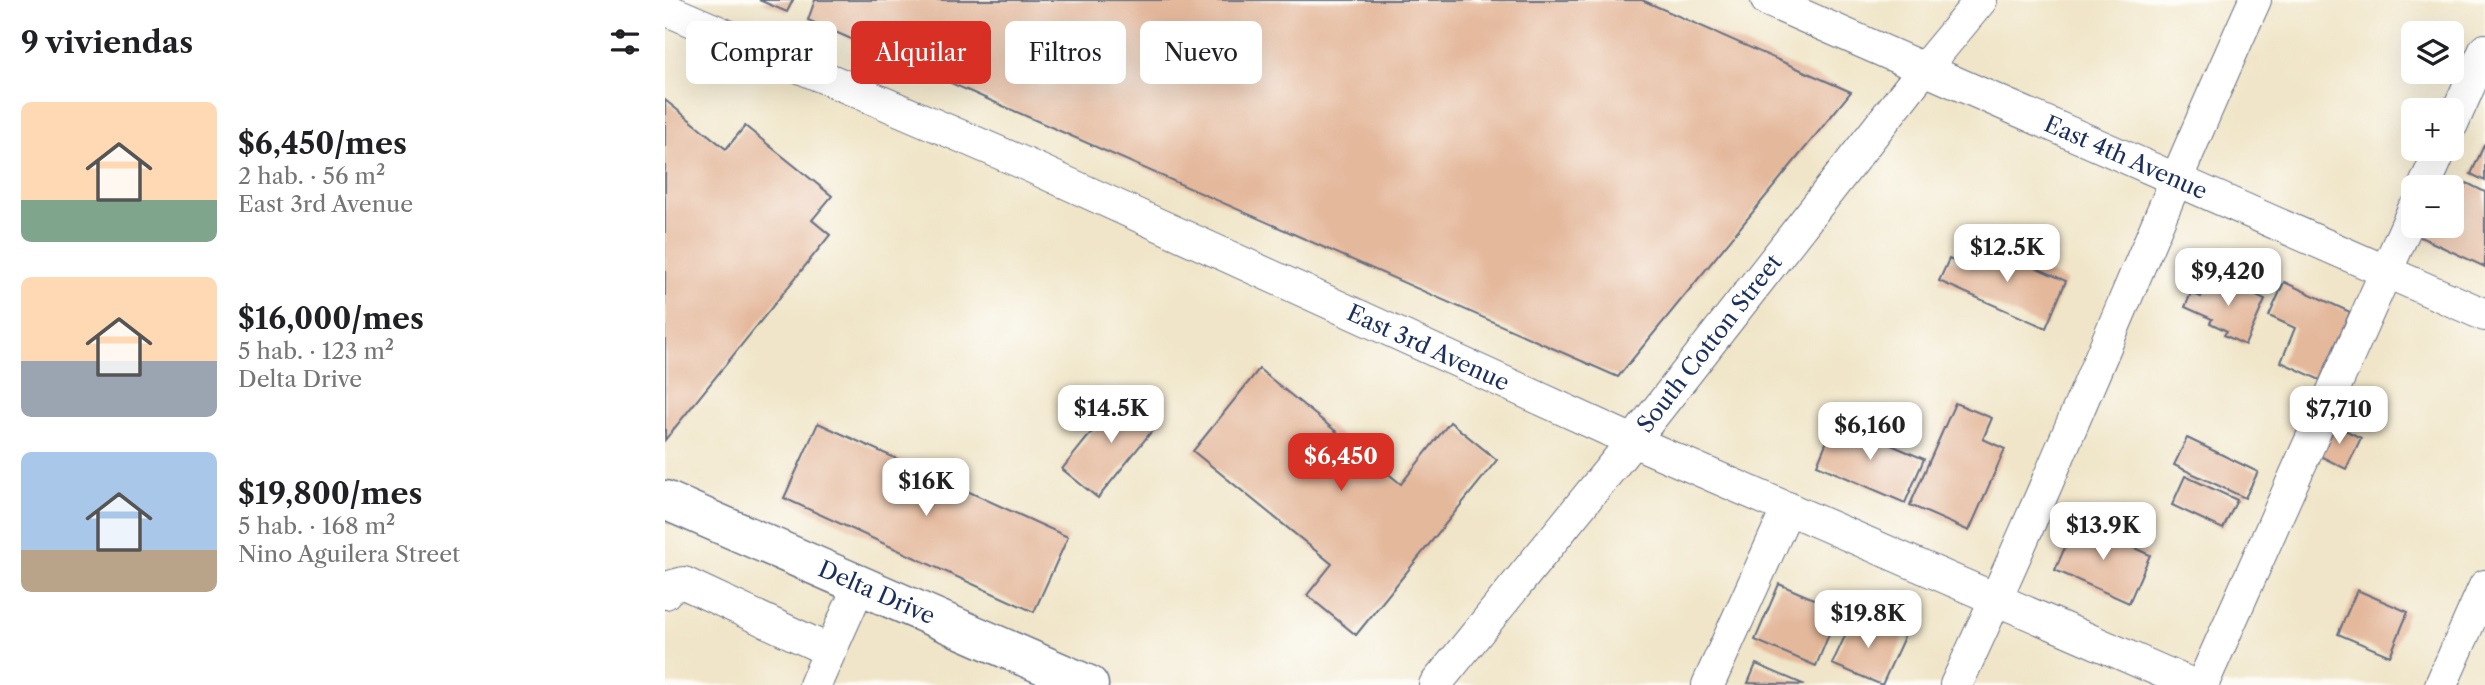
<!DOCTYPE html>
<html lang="es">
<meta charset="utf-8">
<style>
body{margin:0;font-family:"Libre Caslon Text",serif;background:#f6f6f6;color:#202124;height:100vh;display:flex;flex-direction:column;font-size:26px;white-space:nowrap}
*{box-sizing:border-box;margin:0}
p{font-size:23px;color:#757577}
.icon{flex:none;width:38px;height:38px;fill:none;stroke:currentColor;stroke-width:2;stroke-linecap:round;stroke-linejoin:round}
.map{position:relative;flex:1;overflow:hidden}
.sheet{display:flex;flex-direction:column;background:#fff;width:665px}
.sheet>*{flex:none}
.top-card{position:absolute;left:21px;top:21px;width:665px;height:63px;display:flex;gap:14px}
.controls{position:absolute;left:1736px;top:21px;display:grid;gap:14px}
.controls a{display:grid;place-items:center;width:63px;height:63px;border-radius:10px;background:#fff;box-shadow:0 7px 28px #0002;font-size:35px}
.price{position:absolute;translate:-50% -60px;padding:0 16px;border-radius:14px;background:#fff;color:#222;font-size:23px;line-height:46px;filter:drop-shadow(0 2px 4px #0008)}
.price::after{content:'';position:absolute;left:50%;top:42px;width:21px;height:16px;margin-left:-10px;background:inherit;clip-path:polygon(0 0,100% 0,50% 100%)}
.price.current{background:#d93025;color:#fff}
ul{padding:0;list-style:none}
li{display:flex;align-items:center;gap:21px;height:175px;padding:0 21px}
li span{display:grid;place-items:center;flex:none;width:196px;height:140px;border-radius:10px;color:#555}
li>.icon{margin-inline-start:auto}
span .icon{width:84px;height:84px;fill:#fffc;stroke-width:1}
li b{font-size:30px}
h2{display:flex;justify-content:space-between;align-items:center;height:84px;padding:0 21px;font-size:30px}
.pill{padding:0 24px;border-radius:10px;background:#fff;box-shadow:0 7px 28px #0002;font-size:24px;line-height:63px}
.pill.current{background:#d93025;color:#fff}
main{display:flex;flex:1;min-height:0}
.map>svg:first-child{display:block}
</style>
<main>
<section class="sheet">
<h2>9 viviendas<svg class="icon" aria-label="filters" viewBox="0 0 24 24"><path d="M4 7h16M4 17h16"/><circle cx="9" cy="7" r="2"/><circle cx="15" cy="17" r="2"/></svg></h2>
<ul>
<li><span style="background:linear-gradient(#ffd9b3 70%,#7fa58c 0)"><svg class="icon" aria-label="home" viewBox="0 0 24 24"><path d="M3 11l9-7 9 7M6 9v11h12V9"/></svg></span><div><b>$6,450/mes</b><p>2 hab. · 56 m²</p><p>East 3rd Avenue</p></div></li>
<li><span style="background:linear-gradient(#ffd9b3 60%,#9aa5b1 0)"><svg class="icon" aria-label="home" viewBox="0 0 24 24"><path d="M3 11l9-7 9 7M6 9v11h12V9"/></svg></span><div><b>$16,000/mes</b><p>5 hab. · 123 m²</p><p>Delta Drive</p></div></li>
<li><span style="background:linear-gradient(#a9c7e8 70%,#b9a48a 0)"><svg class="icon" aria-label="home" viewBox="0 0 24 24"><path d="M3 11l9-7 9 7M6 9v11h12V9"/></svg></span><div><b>$19,800/mes</b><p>5 hab. · 168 m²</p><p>Nino Aguilera Street</p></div></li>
</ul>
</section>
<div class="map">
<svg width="1820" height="685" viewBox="0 0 1820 685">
<rect width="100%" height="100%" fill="#fdfcf7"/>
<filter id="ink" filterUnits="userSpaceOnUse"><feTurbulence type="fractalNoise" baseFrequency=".0143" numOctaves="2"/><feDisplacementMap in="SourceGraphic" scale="14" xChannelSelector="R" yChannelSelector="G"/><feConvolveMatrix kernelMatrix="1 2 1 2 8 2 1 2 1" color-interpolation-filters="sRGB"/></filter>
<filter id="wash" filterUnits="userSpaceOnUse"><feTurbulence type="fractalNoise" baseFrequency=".00686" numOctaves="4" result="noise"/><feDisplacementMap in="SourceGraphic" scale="28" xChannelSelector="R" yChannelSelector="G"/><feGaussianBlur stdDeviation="1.57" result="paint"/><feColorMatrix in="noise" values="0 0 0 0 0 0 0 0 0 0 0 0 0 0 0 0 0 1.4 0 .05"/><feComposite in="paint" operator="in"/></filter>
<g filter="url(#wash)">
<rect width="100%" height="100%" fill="#f0e5c8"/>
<g id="blocks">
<path fill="#e4b89b" d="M94,0H128L122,12Z
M150,0H977L1186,92L953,377L143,20Z
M0,100L61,149L80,126L167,196L147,220L165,235L0,440Z
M1820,143V181L1806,174Z
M1802,183L1820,192V267L1751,235L1755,226H1787V203L1791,205Z
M1316,243L1401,281L1381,328L1274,281L1284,259L1305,268Z
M1546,275L1600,300L1580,345L1559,335L1562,331L1545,323L1547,319L1520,307L1526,293L1536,297Z
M1619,282L1685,312L1655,380L1616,362L1630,328L1604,316Z
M594,369L736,484L785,422L832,460L691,635L642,595L667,564L528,451Z
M459,392L495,421L433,498L397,469Z
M1290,403L1327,418L1318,439L1340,449L1304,531L1245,505Z
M1170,421L1259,459L1240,503L1152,465Z
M153,423L403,537L369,612L119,498Z
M1666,423L1696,438L1681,469L1651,454Z
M1522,438L1593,472L1580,498L1509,465Z
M1520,476L1572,500L1558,529L1507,505Z
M1411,522L1485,555L1464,603L1390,570Z
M1114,584L1174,610L1151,666L1090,640Z
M1692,590L1743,612L1725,656L1673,634Z
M1190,614L1239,637L1217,685L1167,664Z
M1091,664L1140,685L1083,683Z"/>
</g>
</g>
<g filter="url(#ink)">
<use href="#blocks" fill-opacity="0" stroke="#666f83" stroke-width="2"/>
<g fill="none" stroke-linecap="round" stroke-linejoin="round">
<defs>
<g id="minor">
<path id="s1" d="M1102,0L1820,315"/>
<path id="s2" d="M0,9L356,162L968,441L1528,685"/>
<path d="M1787,124L1820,50"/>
<path d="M1759,187L1776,149"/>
<path d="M0,593L4,587L19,583L165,651"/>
<path d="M150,685L195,584"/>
<path id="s3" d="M770,685L968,441L1259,69L1316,0"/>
<path d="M1043,685L1123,508"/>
<path d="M1291,685C1397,460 1487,227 1590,0"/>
<path d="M1537,685L1748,211"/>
<path d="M1776,685L1820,586"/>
</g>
<g id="major">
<path id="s4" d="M0,500L424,685"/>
</g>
</defs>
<use href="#minor" stroke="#666f83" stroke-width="34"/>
<use href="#major" stroke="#666f83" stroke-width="41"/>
<use href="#minor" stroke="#fff" stroke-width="32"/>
<use href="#major" stroke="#fff" stroke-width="38"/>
</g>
</g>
<g text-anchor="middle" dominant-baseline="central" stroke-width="6" stroke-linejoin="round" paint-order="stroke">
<g font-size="23" fill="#1b2f5e" stroke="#fdfcf7">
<text stroke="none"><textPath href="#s1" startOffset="392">East 4th Avenue</textPath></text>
<text stroke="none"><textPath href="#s3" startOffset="438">South Cotton Street</textPath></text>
<text stroke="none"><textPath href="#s2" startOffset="835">East 3rd Avenue</textPath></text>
<text stroke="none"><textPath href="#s4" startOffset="231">Delta Drive</textPath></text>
</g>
</g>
</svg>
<div class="controls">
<a><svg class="icon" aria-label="layers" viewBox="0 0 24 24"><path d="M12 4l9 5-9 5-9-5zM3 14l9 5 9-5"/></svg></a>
<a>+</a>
<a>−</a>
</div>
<b class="price" style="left:1342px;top:284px">$12.5K</b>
<b class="price" style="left:1563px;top:308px">$9,420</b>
<b class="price" style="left:446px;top:445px">$14.5K</b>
<b class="price" style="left:1674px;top:446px">$7,710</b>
<b class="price" style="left:1205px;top:462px">$6,160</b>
<b class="price current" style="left:676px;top:493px">$6,450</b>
<b class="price" style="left:261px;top:518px">$16K</b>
<b class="price" style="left:1438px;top:562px">$13.9K</b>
<b class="price" style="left:1203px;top:650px">$19.8K</b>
<div class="top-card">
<a class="pill">Comprar</a>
<a class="pill current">Alquilar</a>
<a class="pill">Filtros</a>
<a class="pill">Nuevo</a>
</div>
</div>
</main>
